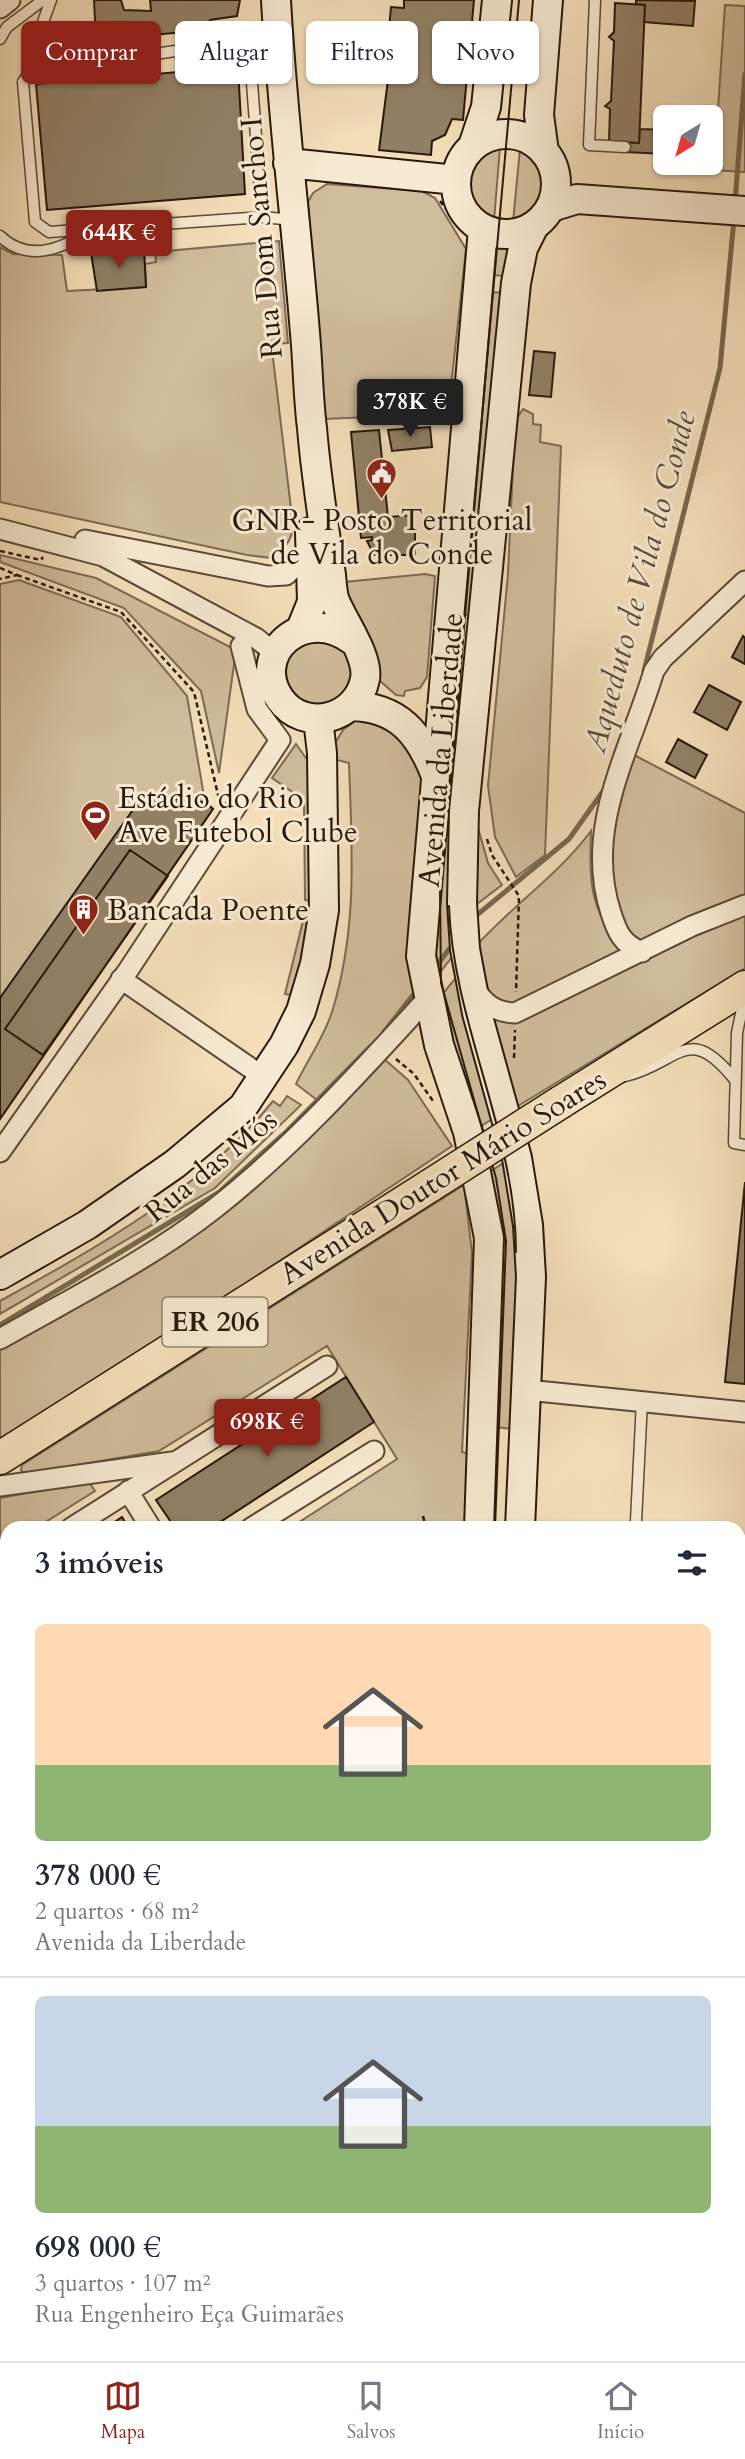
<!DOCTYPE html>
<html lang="pt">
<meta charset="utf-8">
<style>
body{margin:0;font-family:Cardo,serif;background:#f2f2f3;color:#1f2937;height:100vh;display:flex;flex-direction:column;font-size:26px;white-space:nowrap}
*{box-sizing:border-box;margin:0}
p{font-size:23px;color:#747a83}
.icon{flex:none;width:38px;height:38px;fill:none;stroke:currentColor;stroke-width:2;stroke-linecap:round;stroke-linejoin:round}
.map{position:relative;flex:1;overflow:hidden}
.details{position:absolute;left:0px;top:1521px;width:746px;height:842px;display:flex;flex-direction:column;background:#fff;border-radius:21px 21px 0 0;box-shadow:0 2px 5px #0004}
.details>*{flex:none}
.guide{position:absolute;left:21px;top:21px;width:704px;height:63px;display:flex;gap:14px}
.needle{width:46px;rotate:217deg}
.tools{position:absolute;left:653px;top:105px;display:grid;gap:14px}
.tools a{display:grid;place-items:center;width:70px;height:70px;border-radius:10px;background:#fff;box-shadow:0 2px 5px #0004;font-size:35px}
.price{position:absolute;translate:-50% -60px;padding:0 16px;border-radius:7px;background:#8f2418;color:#fff;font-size:23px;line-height:46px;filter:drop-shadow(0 2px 4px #0008)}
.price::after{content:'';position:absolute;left:50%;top:42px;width:21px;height:16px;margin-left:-10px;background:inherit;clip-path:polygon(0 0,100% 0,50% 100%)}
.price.active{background:#222;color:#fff}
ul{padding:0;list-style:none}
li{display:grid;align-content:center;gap:14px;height:371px;padding:0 35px}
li+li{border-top:2px solid #e0e1e3}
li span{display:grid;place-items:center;height:217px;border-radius:10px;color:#555}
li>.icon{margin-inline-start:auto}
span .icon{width:126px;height:126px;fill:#fffc;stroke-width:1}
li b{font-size:30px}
h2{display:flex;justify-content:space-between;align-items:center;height:84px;padding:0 35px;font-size:30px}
.chip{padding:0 24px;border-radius:10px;background:#fff;box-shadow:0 2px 5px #0004;font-size:24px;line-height:63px}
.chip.active{background:#8f2418;color:#fff}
.tabs{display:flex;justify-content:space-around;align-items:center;height:98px;border-top:2px solid #e0e1e3;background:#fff;font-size:19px;color:#747a83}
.tabs a{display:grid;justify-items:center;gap:4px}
.tabs .active{color:#8f2418}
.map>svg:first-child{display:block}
</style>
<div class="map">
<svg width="745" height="2361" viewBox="0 0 745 2361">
<rect width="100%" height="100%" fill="#f4dfba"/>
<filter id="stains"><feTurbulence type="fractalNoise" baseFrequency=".00286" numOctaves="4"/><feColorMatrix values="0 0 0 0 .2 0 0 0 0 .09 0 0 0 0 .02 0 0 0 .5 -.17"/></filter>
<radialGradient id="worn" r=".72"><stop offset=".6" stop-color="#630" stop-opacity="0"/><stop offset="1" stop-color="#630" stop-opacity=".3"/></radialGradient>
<path fill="#d1bd9c" stroke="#7c6b54" stroke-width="2" d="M725,5L745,6V172L714,170Z
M500,147L494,221C459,202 463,160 500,147Z
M520,149L535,160L545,182C542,204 533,215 513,222Z
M327,184L422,191L435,198L466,249L448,414L323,419L308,202L313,193Z
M279,241L288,343L273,344V358L293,525C292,542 284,549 271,558L247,555L0,502V247L13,254L62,255L67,291L146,287L145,264L156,262L155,252Z
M491,243L512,246L509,276L488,275Z
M489,292L506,293L476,616L459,614Z
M523,409L533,414V424L541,425L540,442L561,446L545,855L516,877L495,837L488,786L508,574L515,421Z
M0,555L96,578L236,650L219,773L201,691L124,608L0,562Z
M425,574L435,576L427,677L420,688L405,691L404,696L396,695L379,680C377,643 352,619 345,582Z
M19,580L121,617L187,696L205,802L213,809L0,1119V584Z
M458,631L475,633L456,952L438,975L434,933Z
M286 672a33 33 0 1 1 66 0a33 33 0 1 1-66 0Z
M356,720H388L426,769L419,996L321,1103L296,1084C307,1061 324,1037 332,1012C358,928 352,849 349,763L333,759L331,750L343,730Z
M296,744L308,761L311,901L305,900L304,800L272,778Z
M634,755L745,813V897L637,943C594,888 615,815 634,755Z
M474,814L488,863L502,885L473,907Z
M591,831C589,890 591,903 621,954L507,1007L486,993L475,947C512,906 558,875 591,831Z
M745,915V968L518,1106L504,1083L483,1010L502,1021L524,1020L695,936Z
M304,917L310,918L302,961L291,995L285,994Z
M459,974L500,1114L475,1130L440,997Z
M383,1058L408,1080L452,1146L227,1296L0,1439V1347L167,1252Z
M287,1096L301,1105L215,1188L0,1314V1301C98,1247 202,1189 273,1101L280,1106Z
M508,1160L520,1255L513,1429L496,1427L501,1277L488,1173Z
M464,1185L472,1253L462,1452L471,1454L465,1528H290L397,1459L327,1346L159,1451L25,1474L21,1470L22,1465Z
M89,1482L95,1491L36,1528H7V1547L0,1551V1498Z
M738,2097L745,2099V2266L738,2264Z
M7,2265V2356H147L158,2361H0V2269Z
M191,2356H340L341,2361H191Z"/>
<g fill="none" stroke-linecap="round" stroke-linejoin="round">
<path stroke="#786850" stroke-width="5" d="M735,202L745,74
M644,671L720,368L734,219
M472,919L569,839L606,787
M434,969L453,944
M384,1032L417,990
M0,1325L218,1193L287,1131L370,1047"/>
</g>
<path fill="#928066" stroke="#27190b" stroke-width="2" d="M94,0H121L124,10L151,11L150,0H240L237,16L210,20L207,30L96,40Z
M404,0H474L463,120L452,119L445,135L432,141L431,155L379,150L389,72H385L391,7L404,8Z
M636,0L695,1L693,26L644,22L645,5L636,4Z
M615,3L645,5L639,143L609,142L610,109L605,106L611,101L614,41L609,37L614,32Z
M238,67L245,194L47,210L36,84Z
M640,129L665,130V154L625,152V142L639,143Z
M144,249L146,287L97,291L91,253Z
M534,351L555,353L551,397L529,395Z
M430,427L432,447L392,451L388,430Z
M379,430L388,517L415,515V555H374L367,541L372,540V537L361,538L351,432Z
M743,636L745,638V664L732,657Z
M709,685L741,702L727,730L694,712Z
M678,739L707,755L695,778L666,762Z
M142,797L205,802L213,809L0,1119V998Z
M130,850L168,876L43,1055L5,1029Z
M745,1182V1384L725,1382Z
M346,1377L374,1422L211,1528H175L156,1500Z
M122,1517L129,1528H106Z
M7,1592V1665L0,1669V1597Z
M745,1676V1806L739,1805Z
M7,1703V1729L0,1726V1707Z
M7,1781V1822H0V1782Z
M738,1809L745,1810V1991H738Z
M0,1841L7,1842V1947H0Z
M738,2121H745V2215L738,2214Z
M738,2327L745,2329V2361H712L713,2356H738Z
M366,2356H407V2361H366Z
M495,2356H616L615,2361H495Z"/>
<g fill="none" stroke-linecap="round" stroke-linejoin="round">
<defs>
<path id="lane" d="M51,0L39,33L46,59L68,67L242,41L250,56L262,217L294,220
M595,0L589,145L625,147
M0,39L7,27L43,0
M46,59L36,63L23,82L35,222L49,232L262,217
M0,236C27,262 61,250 88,231
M745,994L737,1033L734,1143L745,1145
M625,1076C679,1064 687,1020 735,1080
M636,1521L642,1401"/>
<path id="street" d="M0,8L10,0
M0,529L103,556L256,638L276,654
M85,540L268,576L286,575L301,561L309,545
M642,952C622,944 617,932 611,913C583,828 630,751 654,671L663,658L745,581
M121,979L265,1078
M474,986C483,1004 495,1012 515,1013L692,926L745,905
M0,1152L127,972L280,740L257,709L241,646
M0,1339C72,1298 149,1260 214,1209C293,1147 360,1072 427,999
M527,1390L745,1412
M0,1486L172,1462
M128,1491L151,1528
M71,1528L327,1366
M251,1528L374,1451
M0,1573L7,1569
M0,1683L7,1678
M738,2307H745
M630,2361L631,2356
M678,2361L679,2356"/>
<path id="secondary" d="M276,0C282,111 296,222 305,333C308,365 308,397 312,428C316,477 324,527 331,575C332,584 332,593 335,601C344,623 369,657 365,679C357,720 304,733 280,699C249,654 304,604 352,640
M456 184a50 50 0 1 1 100 0a50 50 0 1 1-100 0Z
M473,146L486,107L497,0
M544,152L539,115L548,0
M288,163L456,180
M551,207L577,199L745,211
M301,629L312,602L310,532
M351,706C399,707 420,734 436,776
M0,1275L87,1225L175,1164L243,1107L284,1045L301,1011L315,964L324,910L322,753L318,719
M479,1528L489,1238L468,1132L439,1045L421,956L483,229
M520,1528L531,1277L528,1225L517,1158L477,1013L465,949L462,903L464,811L516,283L523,248L534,226
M738,2086L745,2088
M0,2174L7,2169
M457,2361V2356
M484,2361V2356"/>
<path id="primary" d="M561,1102L745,987
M0,1458L431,1185"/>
</defs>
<use href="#lane" stroke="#5a4a37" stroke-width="13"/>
<use href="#street" stroke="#5a4a37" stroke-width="23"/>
<use href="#secondary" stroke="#27190b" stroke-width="32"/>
<use href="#primary" stroke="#27190b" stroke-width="35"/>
<path stroke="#27190b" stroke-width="2.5" stroke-dasharray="5 3.5" stroke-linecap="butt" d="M440,201L460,226
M0,551L41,560L43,557
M0,568L17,575L0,579
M17,575L121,612L194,692L219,799
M487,839L492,855L519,896L516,992
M514,1058L515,1030
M396,1059L414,1074L433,1101
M423,1516L426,1528"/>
<use href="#lane" stroke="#f8ead2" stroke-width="10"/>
<use href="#street" stroke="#f8ead2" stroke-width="19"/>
<use href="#secondary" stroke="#f8ead2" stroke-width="28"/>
<use href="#primary" stroke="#f4dfba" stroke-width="32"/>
<path stroke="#27190b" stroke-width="2" d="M449,906C453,1024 516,1133 516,1252
M495,1528L506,1241L496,1178L441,983L440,889L519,0
M472,2361V2356"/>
<defs>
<path id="primary-bridge" d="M431,1185L561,1102"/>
</defs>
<use href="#primary-bridge" stroke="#27190b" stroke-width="35" stroke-linecap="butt"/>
<use href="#primary-bridge" stroke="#f4dfba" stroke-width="32"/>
</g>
<defs>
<symbol id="civic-pin" viewBox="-11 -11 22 30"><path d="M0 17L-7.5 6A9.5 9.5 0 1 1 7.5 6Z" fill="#8f2418" stroke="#f8ead2"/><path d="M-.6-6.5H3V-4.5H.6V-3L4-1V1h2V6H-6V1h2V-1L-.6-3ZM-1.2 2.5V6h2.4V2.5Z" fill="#fff"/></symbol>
<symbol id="stadium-pin" viewBox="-11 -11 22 30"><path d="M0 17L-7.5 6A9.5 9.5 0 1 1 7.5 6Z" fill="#8f2418" stroke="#f8ead2"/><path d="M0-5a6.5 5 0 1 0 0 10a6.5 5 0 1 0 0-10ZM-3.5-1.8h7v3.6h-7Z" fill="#fff"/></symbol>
<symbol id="building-pin" viewBox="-11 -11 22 30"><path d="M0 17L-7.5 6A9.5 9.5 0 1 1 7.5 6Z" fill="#8f2418" stroke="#f8ead2"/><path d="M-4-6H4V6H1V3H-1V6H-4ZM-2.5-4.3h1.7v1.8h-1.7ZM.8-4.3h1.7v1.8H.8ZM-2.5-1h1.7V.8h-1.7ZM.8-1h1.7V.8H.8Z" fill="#fff"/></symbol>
</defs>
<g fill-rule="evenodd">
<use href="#civic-pin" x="364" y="456" width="35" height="47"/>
<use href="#stadium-pin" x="78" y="798" width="35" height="47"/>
<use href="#building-pin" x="66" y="892" width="35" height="47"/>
</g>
<g text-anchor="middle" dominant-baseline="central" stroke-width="6" stroke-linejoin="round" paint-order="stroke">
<rect fill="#f8ead2" stroke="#665847" stroke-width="2" x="162.5" y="1297.5" width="105" height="49" rx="5"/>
<g font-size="28" font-weight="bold" fill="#27190b">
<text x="215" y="1322">ER 206</text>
</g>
<g font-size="30" fill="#27190b" stroke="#f8ead2">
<text transform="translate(262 238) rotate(-95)">Rua Dom Sancho I</text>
<text transform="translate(441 750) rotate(-85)">Avenida da Liberdade</text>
<text transform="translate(211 1166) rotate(-39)">Rua das Mós</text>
<text transform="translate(443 1177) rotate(-32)">Avenida Doutor Mário Soares</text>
</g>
<g font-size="30" fill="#27190b" stroke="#f8ead2" text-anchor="start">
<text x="382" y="520" text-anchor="middle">GNR- Posto Territorial<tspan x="382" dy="34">de Vila do Conde</tspan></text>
<text x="118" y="798">Estádio do Rio<tspan x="118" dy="34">Ave Futebol Clube</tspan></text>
<text x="107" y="910">Bancada Poente</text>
</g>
<g font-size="32" font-style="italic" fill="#5d4d39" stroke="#f8ead2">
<text transform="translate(640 582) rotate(-75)">Aqueduto de Vila do Conde</text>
</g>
</g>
<rect width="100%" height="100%" filter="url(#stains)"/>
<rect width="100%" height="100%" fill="url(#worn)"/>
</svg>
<div class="tools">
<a><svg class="needle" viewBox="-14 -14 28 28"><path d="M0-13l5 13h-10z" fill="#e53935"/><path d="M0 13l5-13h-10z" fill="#747a83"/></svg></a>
</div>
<b class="price" style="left:119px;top:270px">644K €</b>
<b class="price active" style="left:410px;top:439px">378K €</b>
<b class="price" style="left:267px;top:1459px">698K €</b>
<div class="guide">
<a class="chip active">Comprar</a>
<a class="chip">Alugar</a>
<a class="chip">Filtros</a>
<a class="chip">Novo</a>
</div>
<section class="details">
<h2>3 imóveis<svg class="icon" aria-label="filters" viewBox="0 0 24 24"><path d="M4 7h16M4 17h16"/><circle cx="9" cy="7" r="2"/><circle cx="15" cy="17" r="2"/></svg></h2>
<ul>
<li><span style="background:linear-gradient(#ffd9b3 65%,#8fb573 0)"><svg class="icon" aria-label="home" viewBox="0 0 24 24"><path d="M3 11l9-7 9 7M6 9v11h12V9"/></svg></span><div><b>378 000 €</b><p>2 quartos · 68 m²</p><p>Avenida da Liberdade</p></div></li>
<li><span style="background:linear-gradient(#c9d6e8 60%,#8fb573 0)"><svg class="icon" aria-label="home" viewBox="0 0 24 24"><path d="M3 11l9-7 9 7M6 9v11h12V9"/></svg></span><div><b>698 000 €</b><p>3 quartos · 107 m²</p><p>Rua Engenheiro Eça Guimarães</p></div></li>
</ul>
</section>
</div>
<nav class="tabs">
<a class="active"><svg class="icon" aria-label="map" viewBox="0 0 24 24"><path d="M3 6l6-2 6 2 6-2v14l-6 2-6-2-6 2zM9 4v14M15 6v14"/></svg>Mapa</a>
<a><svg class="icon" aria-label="saved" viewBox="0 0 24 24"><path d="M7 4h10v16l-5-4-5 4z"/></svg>Salvos</a>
<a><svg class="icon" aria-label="home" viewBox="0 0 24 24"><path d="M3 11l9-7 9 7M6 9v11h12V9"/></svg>Início</a>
</nav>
